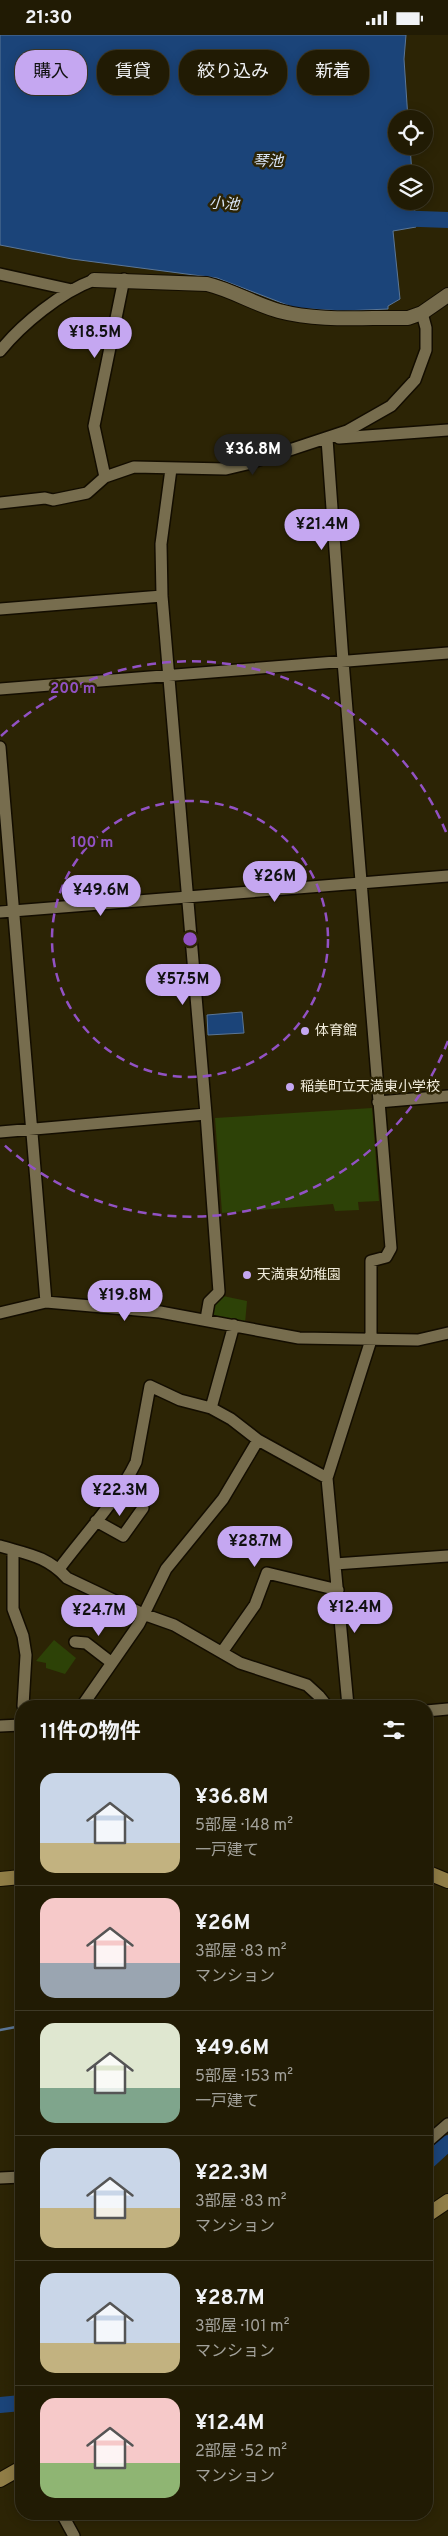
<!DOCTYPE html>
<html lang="ja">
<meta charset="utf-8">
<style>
body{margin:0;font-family:Overpass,"Noto Sans JP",sans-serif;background:#2d2813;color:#f1f3f6;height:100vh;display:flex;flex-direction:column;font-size:19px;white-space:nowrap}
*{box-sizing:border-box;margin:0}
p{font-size:16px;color:#a2a19a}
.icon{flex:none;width:28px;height:28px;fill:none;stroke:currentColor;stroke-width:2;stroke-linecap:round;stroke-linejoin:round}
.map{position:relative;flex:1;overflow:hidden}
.side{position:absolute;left:15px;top:1665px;width:418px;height:820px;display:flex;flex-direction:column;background:#211b04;border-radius:20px;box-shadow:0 2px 12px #0003,0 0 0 1px #3e3926}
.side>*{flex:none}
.guide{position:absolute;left:15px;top:15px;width:419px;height:45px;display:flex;gap:10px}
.fabs{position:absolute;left:388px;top:75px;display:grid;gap:10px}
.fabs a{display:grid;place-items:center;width:45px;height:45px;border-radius:50%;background:#211b04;box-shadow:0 2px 12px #0003,0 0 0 1px #3e3926;font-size:25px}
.price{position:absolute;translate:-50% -42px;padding:0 11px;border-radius:18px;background:#c5a7f1;color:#111;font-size:16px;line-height:32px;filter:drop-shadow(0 1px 2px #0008)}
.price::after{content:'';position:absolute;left:50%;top:30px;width:15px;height:11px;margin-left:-8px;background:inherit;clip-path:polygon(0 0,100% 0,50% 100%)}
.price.active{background:#222;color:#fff}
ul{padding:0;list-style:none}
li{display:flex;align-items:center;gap:15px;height:125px;padding:0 25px}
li+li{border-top:1px solid #3e3926}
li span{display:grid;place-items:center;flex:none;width:140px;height:100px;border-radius:15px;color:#555}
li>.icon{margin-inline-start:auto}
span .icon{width:60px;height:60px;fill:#fffc;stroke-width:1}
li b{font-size:21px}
h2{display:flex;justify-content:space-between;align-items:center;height:60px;padding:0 25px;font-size:21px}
.tag{padding:0 18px;border-radius:20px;background:#211b04;box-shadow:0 2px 12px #0003,0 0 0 1px #3e3926;font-size:18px;line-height:45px}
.tag.active{background:#c5a7f1;color:#111}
.status{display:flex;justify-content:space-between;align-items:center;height:35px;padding:0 25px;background:#211b04;direction:ltr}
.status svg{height:14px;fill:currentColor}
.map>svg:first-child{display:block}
</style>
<div class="status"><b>21:30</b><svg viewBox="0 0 49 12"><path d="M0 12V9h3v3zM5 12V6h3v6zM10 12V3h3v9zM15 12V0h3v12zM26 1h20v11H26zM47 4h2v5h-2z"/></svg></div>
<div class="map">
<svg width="448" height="2501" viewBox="0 0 448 2501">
<rect width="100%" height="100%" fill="#2c2405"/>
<path fill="#2d4207" d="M372,1073L379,1166L358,1167L359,1175L335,1176L333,1169L222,1178L215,1083Z
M223,1261L247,1266L245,1288L211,1283V1273Z
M54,1605L76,1623L65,1639L46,1633V1628L36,1626Z"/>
<path fill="#1b4479" stroke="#5b7696" d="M0,0H406L404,24L408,84H396V111H410L412,139H396V166H414L416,192L393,196L400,264L388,271V274L343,276L295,273L217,243L72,224L0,210Z
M242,977L244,998L208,1000L207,980Z"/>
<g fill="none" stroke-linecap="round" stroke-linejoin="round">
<path stroke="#5b7696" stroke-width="2.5" d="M0,1995L21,1991"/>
<path stroke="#1b4479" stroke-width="16" d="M393,183L448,185
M426,2128L448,2108
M0,2370L21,2368"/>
<defs>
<path id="minor" d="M0,239L72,255
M124,244L94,391L105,442L134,432L226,434L247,429L347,396L391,371L415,345L426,315V293L422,278
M0,316C22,289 61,257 94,245
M339,403L448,395
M327,404L343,626L391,1213L386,1222L371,1226V1305L327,1443L348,1671
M171,434L161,509L162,561L206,1079L219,1257L209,1267L206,1284
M0,468L45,463L53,465L87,458L105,442
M0,574L162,561
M0,654L448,618
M0,712L46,1267
M0,877L448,841
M378,1067L448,1061
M0,1097L206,1079
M0,1278L46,1267L160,1277L299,1303L418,1305L448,1298
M234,1290L211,1373L231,1384L258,1405L327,1443
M96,1486L123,1501L143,1473
M0,1511C27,1519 47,1521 67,1543L143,1579L174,1590L240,1628L307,1650L319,1661L327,1671
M13,1515V1574L23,1601L26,1620L23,1671
M335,1529L448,1521
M59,1534C85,1499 117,1466 136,1427L150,1351L180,1365L211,1373
M75,1607L86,1608L112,1628
M222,1617L255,1570L267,1538L338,1555
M82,1671L139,1589L166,1534L223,1464L258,1405
M426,1676L448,1674
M0,1691L21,1690
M426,2108L448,2089
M0,2143L21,2142
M62,2479L74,2501"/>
<path id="tertiary" d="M94,245L207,249C232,255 254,269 279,276C320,287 366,282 408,283L422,278L448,260"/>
<path id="secondary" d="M426,1837L448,1846
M0,1844L21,1842
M426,2181L448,2166
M0,2445L21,2433"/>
</defs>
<use href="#minor" stroke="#130d00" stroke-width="14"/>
<use href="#tertiary" stroke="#130d00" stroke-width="16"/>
<use href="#secondary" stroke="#130d00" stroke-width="16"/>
<use href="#minor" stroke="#776d4e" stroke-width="11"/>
<use href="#tertiary" stroke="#776d4e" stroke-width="14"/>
<use href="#secondary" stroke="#907d46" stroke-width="14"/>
</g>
<g fill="none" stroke="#9252c4" stroke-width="2.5" stroke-dasharray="9 6">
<circle cx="190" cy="904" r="138"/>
<path d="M448 1006A277 277 0 0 1 1 1107M1 701A277 277 0 0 1 448 802"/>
</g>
<g fill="#c5a7f1" stroke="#2c2405" stroke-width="2">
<circle cx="305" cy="996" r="5"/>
<circle cx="290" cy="1052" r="5"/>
<circle cx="247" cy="1240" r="5"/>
</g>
<g text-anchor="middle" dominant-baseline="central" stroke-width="5" stroke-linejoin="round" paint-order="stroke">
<g font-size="14" fill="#f0ebda" stroke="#2c2405" text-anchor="start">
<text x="315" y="996">体育館</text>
<text x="300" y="1052">稲美町立天満東小学校</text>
<text x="257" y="1240">天満東幼稚園</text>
</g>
<g font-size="15" font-style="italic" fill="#d9e5f6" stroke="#2c2405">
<text x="268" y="127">琴池</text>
<text transform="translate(224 170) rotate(4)">小池</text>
</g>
</g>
<circle cx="190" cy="904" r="8" fill="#9252c4" stroke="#2c2405" stroke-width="2.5"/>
<g font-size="15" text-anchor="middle" font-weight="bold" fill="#9252c4" stroke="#2c2405" stroke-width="5" stroke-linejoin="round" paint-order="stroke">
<text x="73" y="658">200 m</text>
<text x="92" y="812">100 m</text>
</g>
</svg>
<div class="fabs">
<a><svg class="icon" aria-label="locate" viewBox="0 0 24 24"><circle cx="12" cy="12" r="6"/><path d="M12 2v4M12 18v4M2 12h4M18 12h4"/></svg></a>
<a><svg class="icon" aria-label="layers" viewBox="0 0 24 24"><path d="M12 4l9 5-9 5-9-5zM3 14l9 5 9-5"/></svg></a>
</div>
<b class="price" style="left:95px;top:324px">¥18.5M</b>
<b class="price active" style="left:253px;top:441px">¥36.8M</b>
<b class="price" style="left:322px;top:516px">¥21.4M</b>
<b class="price" style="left:275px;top:868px">¥26M</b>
<b class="price" style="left:101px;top:882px">¥49.6M</b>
<b class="price" style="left:183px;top:971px">¥57.5M</b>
<b class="price" style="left:125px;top:1287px">¥19.8M</b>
<b class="price" style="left:120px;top:1482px">¥22.3M</b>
<b class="price" style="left:255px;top:1533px">¥28.7M</b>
<b class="price" style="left:355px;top:1599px">¥12.4M</b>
<b class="price" style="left:99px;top:1602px">¥24.7M</b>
<div class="guide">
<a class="tag active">購入</a>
<a class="tag">賃貸</a>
<a class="tag">絞り込み</a>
<a class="tag">新着</a>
</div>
<section class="side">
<h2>11件の物件<svg class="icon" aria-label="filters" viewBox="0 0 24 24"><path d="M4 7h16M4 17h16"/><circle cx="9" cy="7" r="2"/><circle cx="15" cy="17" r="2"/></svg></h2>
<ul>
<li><span style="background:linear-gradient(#c9d6e8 70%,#c2b280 0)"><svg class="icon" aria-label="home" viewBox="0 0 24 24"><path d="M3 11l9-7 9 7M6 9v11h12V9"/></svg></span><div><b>¥36.8M</b><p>5部屋 · 148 m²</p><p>一戸建て</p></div></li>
<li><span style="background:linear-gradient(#f6c9c9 65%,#9aa5b1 0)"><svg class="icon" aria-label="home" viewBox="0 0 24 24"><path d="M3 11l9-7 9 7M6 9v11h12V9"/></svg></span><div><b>¥26M</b><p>3部屋 · 83 m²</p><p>マンション</p></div></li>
<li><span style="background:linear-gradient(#dfe7d0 65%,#7fa58c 0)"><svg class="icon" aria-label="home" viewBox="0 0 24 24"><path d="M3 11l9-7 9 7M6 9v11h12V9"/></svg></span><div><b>¥49.6M</b><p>5部屋 · 153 m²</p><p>一戸建て</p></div></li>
<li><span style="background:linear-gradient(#c9d6e8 60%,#c2b280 0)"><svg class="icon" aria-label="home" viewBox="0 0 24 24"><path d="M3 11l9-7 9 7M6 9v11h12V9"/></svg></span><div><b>¥22.3M</b><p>3部屋 · 83 m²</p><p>マンション</p></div></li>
<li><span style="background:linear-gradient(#c9d6e8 70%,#c2b280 0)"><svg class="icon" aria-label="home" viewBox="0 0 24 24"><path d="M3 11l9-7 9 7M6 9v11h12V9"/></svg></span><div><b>¥28.7M</b><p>3部屋 · 101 m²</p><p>マンション</p></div></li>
<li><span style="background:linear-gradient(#f6c9c9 65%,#8fb573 0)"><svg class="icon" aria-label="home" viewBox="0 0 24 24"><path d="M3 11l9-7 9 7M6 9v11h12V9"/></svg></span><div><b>¥12.4M</b><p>2部屋 · 52 m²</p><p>マンション</p></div></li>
</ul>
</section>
</div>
